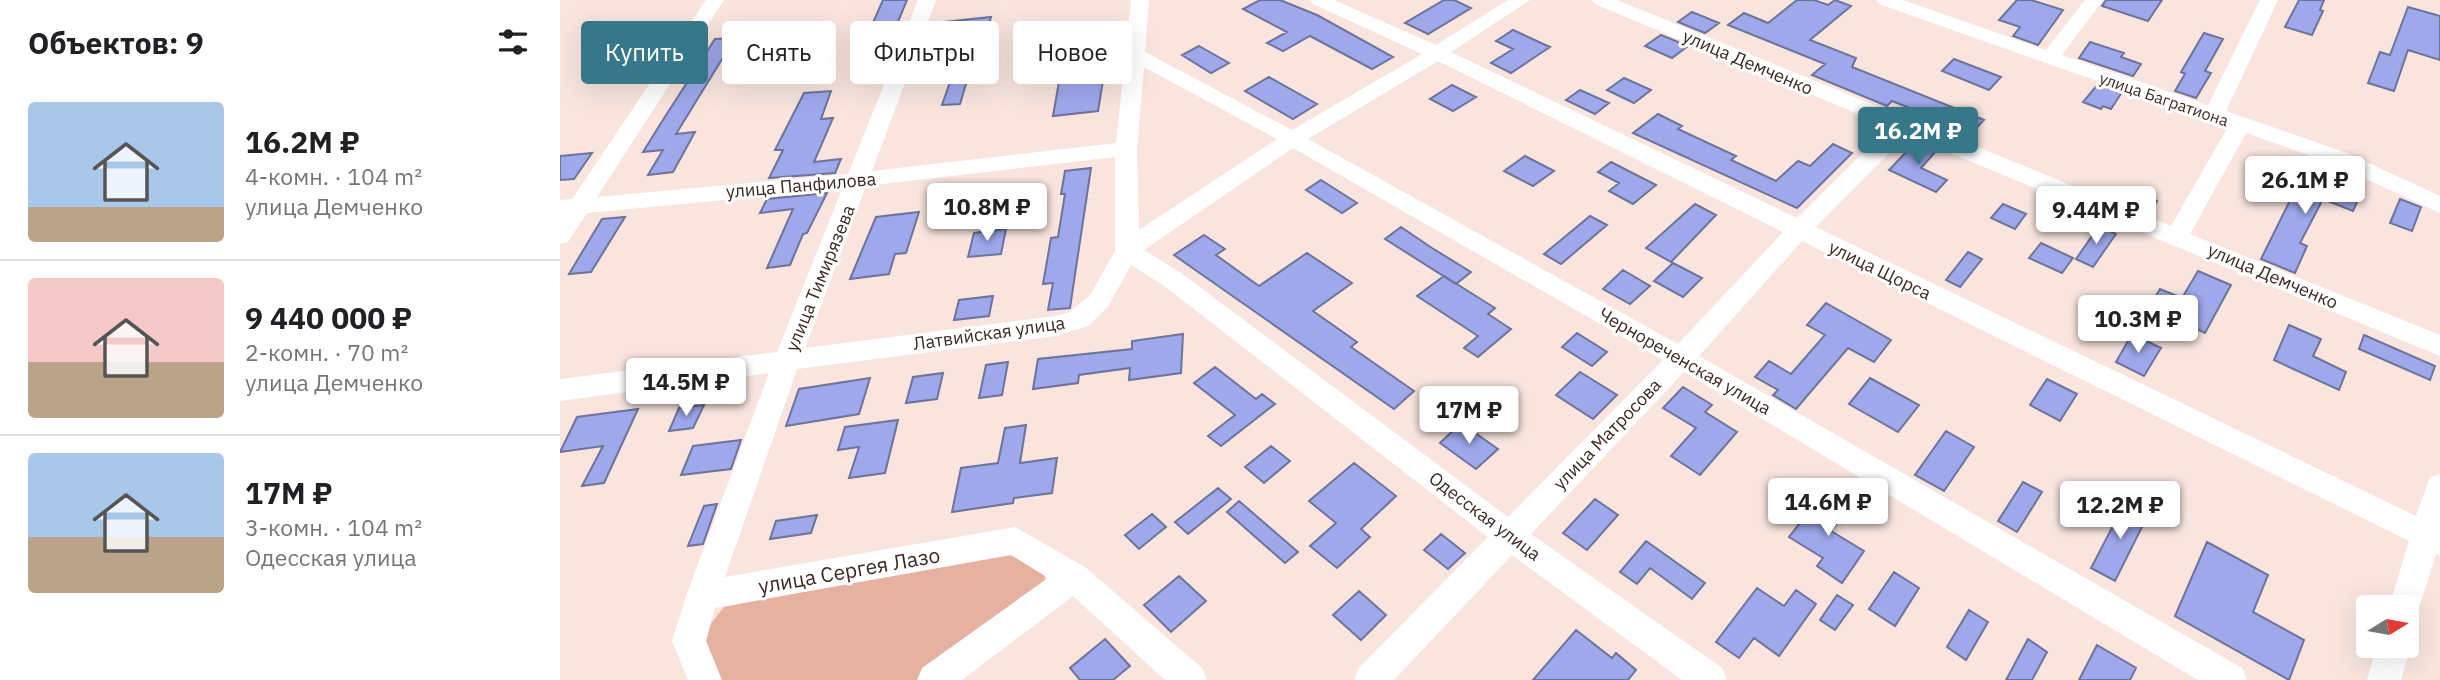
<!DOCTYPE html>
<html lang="ru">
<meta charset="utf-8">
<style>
body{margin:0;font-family:"IBM Plex Sans",sans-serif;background:#f2f2f2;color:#202124;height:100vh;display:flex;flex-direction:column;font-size:26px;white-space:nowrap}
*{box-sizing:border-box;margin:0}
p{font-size:23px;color:#757577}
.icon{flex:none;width:38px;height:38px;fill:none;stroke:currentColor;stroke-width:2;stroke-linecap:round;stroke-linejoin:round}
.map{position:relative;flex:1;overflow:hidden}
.sheet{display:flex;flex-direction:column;background:#fff;width:560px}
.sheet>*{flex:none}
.guide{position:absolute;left:21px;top:21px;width:665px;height:63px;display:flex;gap:14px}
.needle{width:46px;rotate:79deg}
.controls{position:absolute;left:1796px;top:595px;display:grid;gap:14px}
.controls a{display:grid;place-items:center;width:63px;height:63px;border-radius:7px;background:#fff;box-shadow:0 7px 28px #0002;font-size:35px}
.price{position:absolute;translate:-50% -60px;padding:0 16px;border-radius:7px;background:#fff;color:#222;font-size:23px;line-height:46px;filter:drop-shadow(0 2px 4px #0008)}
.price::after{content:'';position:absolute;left:50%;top:42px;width:21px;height:16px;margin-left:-10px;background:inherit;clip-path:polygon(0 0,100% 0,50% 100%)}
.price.current{background:#36788a;color:#fff}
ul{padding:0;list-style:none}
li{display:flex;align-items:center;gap:21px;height:175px;padding:0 28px}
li+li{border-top:2px solid #e0e0e0}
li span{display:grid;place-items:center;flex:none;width:196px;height:140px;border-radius:7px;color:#555}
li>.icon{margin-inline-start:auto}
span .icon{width:84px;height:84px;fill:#fffc;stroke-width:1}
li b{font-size:30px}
h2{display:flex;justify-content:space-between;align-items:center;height:84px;padding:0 28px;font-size:30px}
.chip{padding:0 24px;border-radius:7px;background:#fff;box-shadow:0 7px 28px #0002;font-size:24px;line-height:63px}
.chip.current{background:#36788a;color:#fff}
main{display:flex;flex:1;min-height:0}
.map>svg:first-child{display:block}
</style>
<main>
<section class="sheet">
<h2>Объектов: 9<svg class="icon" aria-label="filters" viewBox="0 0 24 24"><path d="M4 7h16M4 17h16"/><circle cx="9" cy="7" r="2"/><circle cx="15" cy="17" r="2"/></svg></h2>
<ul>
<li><span style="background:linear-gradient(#a9c7e8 75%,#b9a48a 0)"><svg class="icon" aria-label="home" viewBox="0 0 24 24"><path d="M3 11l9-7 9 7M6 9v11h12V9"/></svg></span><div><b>16.2M ₽</b><p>4-комн. · 104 m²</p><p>улица Демченко</p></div></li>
<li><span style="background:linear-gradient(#f6c9c9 60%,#b9a48a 0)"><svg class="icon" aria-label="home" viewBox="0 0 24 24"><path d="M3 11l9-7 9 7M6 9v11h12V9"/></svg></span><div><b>9 440 000 ₽</b><p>2-комн. · 70 m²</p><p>улица Демченко</p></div></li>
<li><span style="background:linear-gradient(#a9c7e8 60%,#b9a48a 0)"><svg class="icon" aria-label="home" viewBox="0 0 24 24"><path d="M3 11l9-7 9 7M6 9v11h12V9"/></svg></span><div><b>17M ₽</b><p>3-комн. · 104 m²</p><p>Одесская улица</p></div></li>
</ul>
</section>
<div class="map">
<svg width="1880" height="680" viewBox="0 0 1880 680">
<rect width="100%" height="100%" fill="#f9e5de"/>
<path fill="#e5b1a0" d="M436,552L482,563L486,584L358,680H160L142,635L164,607Z"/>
<path fill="#9fa8eb" stroke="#6e739a" stroke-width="2" d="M323,0H347L337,24L311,27Z
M700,0H720L757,15L833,57L812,69L750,36L723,51L707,43L727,32L683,9Z
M884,0H894L911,8L868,34L845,23Z
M1237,0H1254L1268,5L1275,0L1291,6L1250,40L1296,58L1292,67L1424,120L1406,139L1368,123L1373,117L1332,101L1327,106L1252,75L1265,64L1168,25L1184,13L1208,23Z
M1457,0H1471L1503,10L1478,45L1453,36L1460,27L1439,20Z
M1546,0H1602L1588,21L1542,6Z
M1739,0H1764L1760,10L1763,11L1752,35L1725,27Z
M1848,7L1880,16V60L1848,50L1834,91L1808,83L1820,52L1830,55Z
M1132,12L1159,23L1145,33L1118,22Z
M431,17L426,34H421L400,104L382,105L397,62L369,64L384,22Z
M953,30L990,47L951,73L931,63L953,49L936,41Z
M1644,33L1663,39L1645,71L1651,73L1636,98L1615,91L1625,74L1621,72Z
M1101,35L1128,46L1112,58L1085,46Z
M175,38L116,134L135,132L113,172L88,175L103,150L83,152L101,123L155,39Z
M1530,42L1564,53L1561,57L1581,64L1573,76L1519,58Z
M549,44L538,111L493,116L500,76L510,75L515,47Z
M639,46L669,63L651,73L622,55Z
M1394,59L1441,77L1429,90L1382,71Z
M709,77L757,104L733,119L685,91Z
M1064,78L1091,90L1074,103L1047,90Z
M1538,84L1562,92L1551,109L1543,106L1541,109L1523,102Z
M892,85L916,97L893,111L870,99Z
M1020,90L1049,103L1035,114L1006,100Z
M271,91L261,119L273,118L254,162L281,159L275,173L209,178L223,150H215L244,93Z
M1098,114L1122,126L1118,129L1176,156L1171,160L1216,181L1238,161L1250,166L1273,144L1292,153L1237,208L1073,133Z
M1356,142L1377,150L1361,168L1387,180L1376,192L1329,170Z
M32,153L14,179L0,180V156Z
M965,156L994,171L973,186L944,171Z
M1051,162L1096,185L1073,204L1049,191L1059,183L1038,172Z
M531,168L510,308L488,310L493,283L483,284L491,238L498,237L505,194H501L505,171Z
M1746,168L1779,181L1781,178L1795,183L1791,192L1800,195L1793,211L1763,199L1740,243L1747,246L1735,273L1701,259Z
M761,180L797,203L782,213L746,190Z
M1566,188L1597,201L1588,214L1556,201Z
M267,193L247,233L243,234L230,265L207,268L233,209L200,213L207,199Z
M1840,199L1861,207L1852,231L1830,223Z
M1135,204L1156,215L1111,262L1086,248Z
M1443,204L1466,214L1455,229L1431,218Z
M359,212L346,253L335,254L329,274L290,279L316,217Z
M1030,216L1047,225L1001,264L984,254Z
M65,217L31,272L9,274L42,219Z
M1539,226L1556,234L1533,267L1516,259Z
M841,227L872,248L911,272L896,284L825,239Z
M446,229L441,254L408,257L414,233Z
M644,235L665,249L656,255L699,286L747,253L792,283L753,311L797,342L791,347L854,391L834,409L614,255Z
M1481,243L1513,258L1502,273L1469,258Z
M1408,252L1422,259L1400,287L1386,280Z
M1113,263L1142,278L1123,297L1094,281Z
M1063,270L1090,286L1070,304L1043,289Z
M1638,271L1671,285L1645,333L1589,307L1600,289L1622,298Z
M884,276L935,308L928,314L951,329L918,357L904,348L918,336L857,296Z
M433,296L429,316L394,320L399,300Z
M1266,303L1331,340L1314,362L1288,348L1236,409L1213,395L1218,390L1195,377L1209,361L1231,374L1265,335L1247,325Z
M1729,325L1761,339L1753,356L1786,372L1779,390L1714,360Z
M1017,333L1047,352L1032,366L1002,347Z
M623,334L621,373L569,380L570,368L519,375L518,383L473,389L478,359L572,349V341Z
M1572,334L1601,348L1584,376L1556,362Z
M1804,335L1875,366L1870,380L1799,349Z
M448,362L442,395L419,398L426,365Z
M655,367L696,399L702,394L715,404L661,446L648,436L675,415L634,383Z
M1020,372L1057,395L1033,419L996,395Z
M383,373L377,399L346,403L353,377Z
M310,378L299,414L226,426L239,389Z
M1310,378L1359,405L1338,432L1289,404Z
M1487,379L1517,394L1500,421L1470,405Z
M1123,387L1152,405L1145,412L1177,432L1140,475L1111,456L1136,428L1103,408Z
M144,405L133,428L109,431L119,408Z
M78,409L44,483L22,486L43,446L0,452L17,417Z
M338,420L325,473L289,478L299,447L278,450L285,427Z
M901,423L938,449L916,469L880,443Z
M466,425L460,463L497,458L492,493L454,498L453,503L392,512L401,468L438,463L445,428Z
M1386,431L1414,447L1384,491L1355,475Z
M181,440L171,469L121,475L133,446Z
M711,446L730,461L704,483L685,467Z
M794,463L836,496L801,529L810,537L777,568L750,546L776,523L749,501Z
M1463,482L1482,492L1457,532L1438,521Z
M658,488L671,499L628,534L615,522Z
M1264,492L1289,507L1271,531L1304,551L1282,583L1257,566L1263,558L1229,537Z
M1035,499L1058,515L1027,550L1003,533Z
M679,501L738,552L725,563L667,512Z
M1566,501L1589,513L1555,581L1531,568Z
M157,504L143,544L128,546L144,506Z
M592,514L606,527L579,549L565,535Z
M257,515L251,533L210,539L216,521Z
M881,534L905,553L888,569L864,550Z
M1086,541L1145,583L1132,599L1090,568L1077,584L1060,572Z
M1647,542L1708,575L1693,612L1744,640L1729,680L1615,616Z
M1334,572L1359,588L1335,626L1309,609Z
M619,576L646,601L611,632L584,605Z
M1197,588L1224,606L1236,590L1256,604L1219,656L1194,638L1179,658L1156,642Z
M799,591L826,615L801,640L773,615Z
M1277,595L1293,605L1275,630L1260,620Z
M1409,610L1428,622L1406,660L1387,647Z
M1016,630L1052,658L1056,653L1076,670L1068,680H973Z
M545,639L570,666L553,680H520L510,668Z
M1468,639L1487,652L1472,680H1446Z
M1537,645L1576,668L1570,680H1519Z"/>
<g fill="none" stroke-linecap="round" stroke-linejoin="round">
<path fill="#fff" fill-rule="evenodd" d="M146,0H164L37,197L288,174L358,0H376L312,171L556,143L571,0H589L585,52L732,130L862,54L753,4L750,0H774L876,45L948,0H970L891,52L1237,218L1329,127L1035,4L1032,0H1057L1611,226L1668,127L1319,4L1316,0H1343L1486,50L1525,0H1543L1502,55L1648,105L1700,0H1718L1666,111L1787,153L1880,196V213L1771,163L1686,133L1630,234L1880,335V356L1347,135L1256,227L1856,516L1870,477L1880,474V556L1876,554L1856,618L1846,621V607H1829L1849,541L1242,241L1139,356L1682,668L1687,680H1638L1124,372L971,534L1162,668L1167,680H1122L952,555L834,680H794L799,668L928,537L603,285L571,265L548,307L528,326L496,336L237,369L165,577L455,527L525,567L642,668L647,680H605L513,596L402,680H357L362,668L488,578L451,555L155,608L146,641L162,680H128L112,641L126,596L209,373L0,401V379L217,352L282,189L27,213L8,242L0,244V200L12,199ZM878,61L1223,232L1118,344L748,139ZM584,67L717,139L579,230L577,149ZM733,148L1103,360L948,517L621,273L584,250ZM555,157V251L530,295L510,312L496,316L245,348L306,186Z
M1846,636L1851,646L1841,680H1807L1817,646H1846Z"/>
</g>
<g text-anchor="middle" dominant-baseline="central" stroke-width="6" stroke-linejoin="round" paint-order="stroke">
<g font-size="16" fill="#3b2923" stroke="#fff">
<text transform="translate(1604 99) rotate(19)">улица Багратиона</text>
</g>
<g font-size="18" fill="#3b2923" stroke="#fff">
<text transform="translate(1188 62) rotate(23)">улица Демченко</text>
<text transform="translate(241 185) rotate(-5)">улица Панфилова</text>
<text transform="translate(1320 270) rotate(26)">улица Щорса</text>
<text transform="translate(1713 276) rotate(23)">улица Демченко</text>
<text transform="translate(260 278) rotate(-68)">улица Тимирязева</text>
<text transform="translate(429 333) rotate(-8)">Латвийская улица</text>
<text transform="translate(1125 361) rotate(30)">Чернореченская улица</text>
<text transform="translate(1047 434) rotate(-46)">улица Матросова</text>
<text transform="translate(925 516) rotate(37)">Одесская улица</text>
</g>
<g font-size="21" fill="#3b2923" stroke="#fff">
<text transform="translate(289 570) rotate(-10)">улица Сергея Лазо</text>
</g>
</g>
</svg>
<div class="controls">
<a><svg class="needle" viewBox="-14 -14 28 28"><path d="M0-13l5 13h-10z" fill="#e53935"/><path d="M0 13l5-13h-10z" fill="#757577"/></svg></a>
</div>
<b class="price current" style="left:1358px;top:167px">16.2M ₽</b>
<b class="price" style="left:1745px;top:216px">26.1M ₽</b>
<b class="price" style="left:427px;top:243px">10.8M ₽</b>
<b class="price" style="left:1536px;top:246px">9.44M ₽</b>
<b class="price" style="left:1578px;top:355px">10.3M ₽</b>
<b class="price" style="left:126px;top:418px">14.5M ₽</b>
<b class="price" style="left:909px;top:446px">17M ₽</b>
<b class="price" style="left:1268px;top:538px">14.6M ₽</b>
<b class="price" style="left:1560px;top:541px">12.2M ₽</b>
<div class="guide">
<a class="chip current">Купить</a>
<a class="chip">Снять</a>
<a class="chip">Фильтры</a>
<a class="chip">Новое</a>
</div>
</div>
</main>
